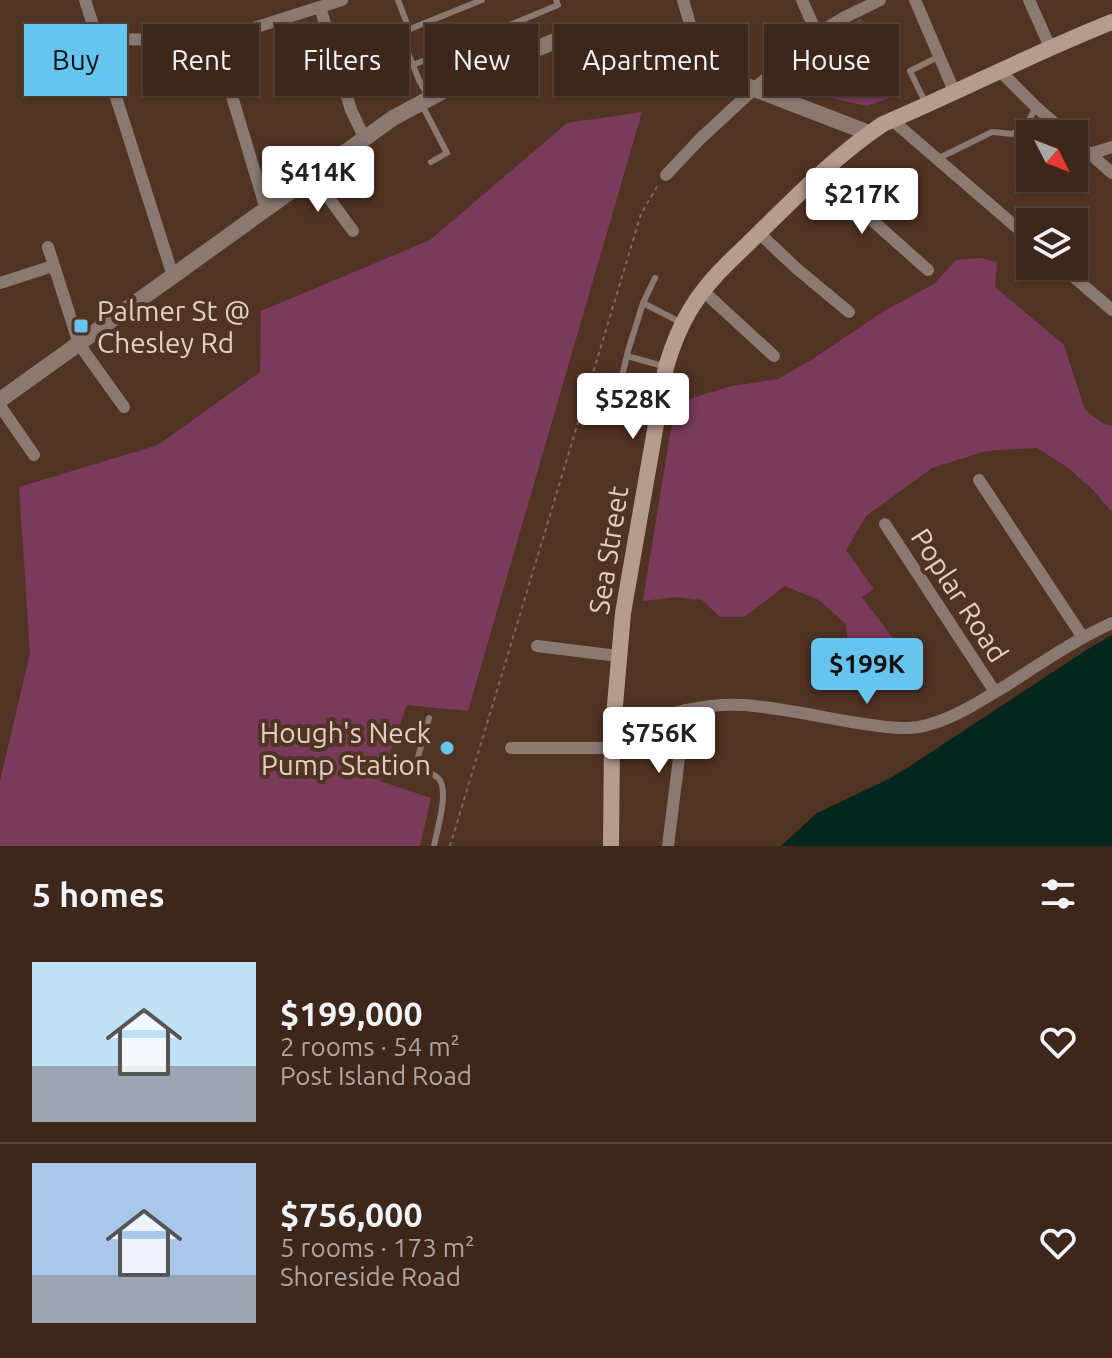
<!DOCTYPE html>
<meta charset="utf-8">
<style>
body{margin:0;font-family:Ubuntu,sans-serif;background:#442e23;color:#f1f3f6;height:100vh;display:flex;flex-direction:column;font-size:30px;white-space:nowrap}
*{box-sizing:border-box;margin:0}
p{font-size:26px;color:#ada5a2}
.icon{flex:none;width:44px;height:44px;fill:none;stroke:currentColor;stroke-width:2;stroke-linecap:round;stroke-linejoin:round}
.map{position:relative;height:846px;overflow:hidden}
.side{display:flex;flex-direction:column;background:#3d261a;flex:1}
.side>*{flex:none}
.banner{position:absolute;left:24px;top:24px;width:1064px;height:72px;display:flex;gap:16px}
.needle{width:52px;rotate:132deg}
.controls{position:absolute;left:1016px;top:120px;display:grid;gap:16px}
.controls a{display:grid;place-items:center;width:72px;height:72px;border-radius:0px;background:#3d261a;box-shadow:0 2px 6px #0004,0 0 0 2px #564339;font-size:40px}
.price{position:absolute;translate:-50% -68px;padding:0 18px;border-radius:8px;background:#fff;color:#222;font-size:26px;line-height:52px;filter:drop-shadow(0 2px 4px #0008)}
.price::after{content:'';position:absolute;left:50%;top:48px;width:24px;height:18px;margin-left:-12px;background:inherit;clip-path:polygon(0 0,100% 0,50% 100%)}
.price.current{background:#65c5ee;color:#111}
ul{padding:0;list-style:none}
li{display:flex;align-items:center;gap:24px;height:200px;padding:0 32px}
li+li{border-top:2px solid #564339}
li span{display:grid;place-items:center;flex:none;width:224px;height:160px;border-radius:0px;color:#555}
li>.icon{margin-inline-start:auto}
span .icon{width:96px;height:96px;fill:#fffc;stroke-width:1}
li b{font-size:34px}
h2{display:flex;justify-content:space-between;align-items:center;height:96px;padding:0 32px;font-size:34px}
.chip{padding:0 28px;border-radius:0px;background:#3d261a;box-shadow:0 2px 6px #0004,0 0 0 2px #564339;font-size:28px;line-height:72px}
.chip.current{background:#65c5ee;color:#111}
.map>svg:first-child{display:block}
</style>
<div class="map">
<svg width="1112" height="846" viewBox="0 0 1112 846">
<rect width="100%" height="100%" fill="#513323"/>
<path fill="#793a5b" d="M861,18L896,96L867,106L790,89L785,80L787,74L823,44Z
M642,112L468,711L407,705L380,781L431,798L420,846H0V781L30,653L19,487L158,445L260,372L261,311L430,240L567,123Z
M980,258L997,262L995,287L1064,345L1085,410L1104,424L1112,425V512L1093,490L1067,467L1037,448L986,451L932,468L866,516L846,550L874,589L862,597L906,656L878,670L849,667L846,624L819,600L785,586L744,617H720L702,600L676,597L643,601L675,403L732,386L778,379L811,360L884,311L934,284L956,260Z"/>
<path fill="#03271d" d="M1112,635V846H781L817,813L889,779L910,766L1088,649Z"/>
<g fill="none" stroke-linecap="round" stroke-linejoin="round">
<path stroke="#83695b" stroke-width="2" stroke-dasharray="4 4" stroke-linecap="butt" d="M450,846L641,214L658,185"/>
<path stroke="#897971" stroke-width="6" d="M398,0L409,29
M413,65L558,5L556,0
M429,98L419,80L400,33L482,0
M926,104L910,71L938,57
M422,105L447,153L431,162
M939,158L992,132L1013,134L1029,120L1036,107
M655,278L643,303L682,323
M643,303L628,351L616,402L618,405L655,412
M627,356L663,366
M429,718L415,768C422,770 432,772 438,778C450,789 437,830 434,846"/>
<path stroke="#897971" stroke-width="12" d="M85,0L173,276
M683,0L703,69
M802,0L817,34
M915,0L954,91
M1029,0L1050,47
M320,7L351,110L364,137
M215,40L266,209
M35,56L91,39L215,40L342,0
M1000,71L1036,107L1067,134
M892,120L1030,239
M1074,140L1112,173
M1090,154L1112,147
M820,174L928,270
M312,175L353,231
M666,175L700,139L754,89L817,34L845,17L880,0
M759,233L796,268L849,312
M48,247L79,344L124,407
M1061,266L1112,310
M0,283L53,266
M702,290L774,356
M0,406L34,455
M979,480L1082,636
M885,524L995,692
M537,646L618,656
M612,731C656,718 698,702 744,705C782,708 821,717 858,723C878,726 899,730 919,727C953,720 978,702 1007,685C1041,663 1075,640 1112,623
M511,748H612
M668,846L685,710"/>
<path stroke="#897971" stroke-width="16" d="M0,400L393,118L477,73L570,35H614L869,133"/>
<path stroke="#b59c8f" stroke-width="16" d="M611,846L612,740L623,613L666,367C679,323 696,294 729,262C779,215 826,162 883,124C960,91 1034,53 1112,22"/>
</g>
<g fill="#65c5ee" stroke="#513323" stroke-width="3">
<rect x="73" y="318" width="16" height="16" rx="4"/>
<circle cx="447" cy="748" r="8"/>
</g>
<g text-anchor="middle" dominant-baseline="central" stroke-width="8" stroke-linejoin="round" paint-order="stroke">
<g font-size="28" fill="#e1cec4" stroke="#513323" text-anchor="start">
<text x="97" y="310">Palmer St @<tspan x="97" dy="32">Chesley Rd</tspan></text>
<text x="431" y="732" text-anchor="end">Hough's Neck<tspan x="431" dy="32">Pump Station</tspan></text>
</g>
<g font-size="28" fill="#e1cec4" stroke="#513323">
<text transform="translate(608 550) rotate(-81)">Sea Street</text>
<text transform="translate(960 595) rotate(57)">Poplar Road</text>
</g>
</g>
</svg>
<div class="controls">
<a><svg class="needle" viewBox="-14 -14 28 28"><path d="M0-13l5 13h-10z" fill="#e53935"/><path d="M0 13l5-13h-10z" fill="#ada5a2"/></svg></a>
<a><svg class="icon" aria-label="layers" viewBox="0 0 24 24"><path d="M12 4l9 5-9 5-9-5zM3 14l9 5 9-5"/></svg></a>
</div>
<b class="price" style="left:318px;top:214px">$414K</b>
<b class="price" style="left:862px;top:236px">$217K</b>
<b class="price" style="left:633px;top:441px">$528K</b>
<b class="price current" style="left:867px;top:706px">$199K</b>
<b class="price" style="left:659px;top:775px">$756K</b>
<div class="banner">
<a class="chip current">Buy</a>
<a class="chip">Rent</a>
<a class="chip">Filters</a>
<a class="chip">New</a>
<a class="chip">Apartment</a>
<a class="chip">House</a>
</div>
</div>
<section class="side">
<h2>5 homes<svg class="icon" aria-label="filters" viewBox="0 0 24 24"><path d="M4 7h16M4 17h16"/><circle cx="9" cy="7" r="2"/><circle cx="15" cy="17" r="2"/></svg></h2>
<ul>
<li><span style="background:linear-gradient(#bfe0f5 65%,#9aa5b1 0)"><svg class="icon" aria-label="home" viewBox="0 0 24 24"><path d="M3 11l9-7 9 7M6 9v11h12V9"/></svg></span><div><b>$199,000</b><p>2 rooms · 54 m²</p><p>Post Island Road</p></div><svg class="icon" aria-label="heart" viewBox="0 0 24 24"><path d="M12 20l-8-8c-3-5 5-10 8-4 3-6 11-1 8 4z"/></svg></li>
<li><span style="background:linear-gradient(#a9c7e8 70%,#9aa5b1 0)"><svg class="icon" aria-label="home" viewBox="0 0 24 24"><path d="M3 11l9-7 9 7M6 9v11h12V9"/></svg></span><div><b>$756,000</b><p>5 rooms · 173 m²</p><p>Shoreside Road</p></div><svg class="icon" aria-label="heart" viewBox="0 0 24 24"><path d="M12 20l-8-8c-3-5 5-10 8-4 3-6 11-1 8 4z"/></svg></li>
</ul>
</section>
